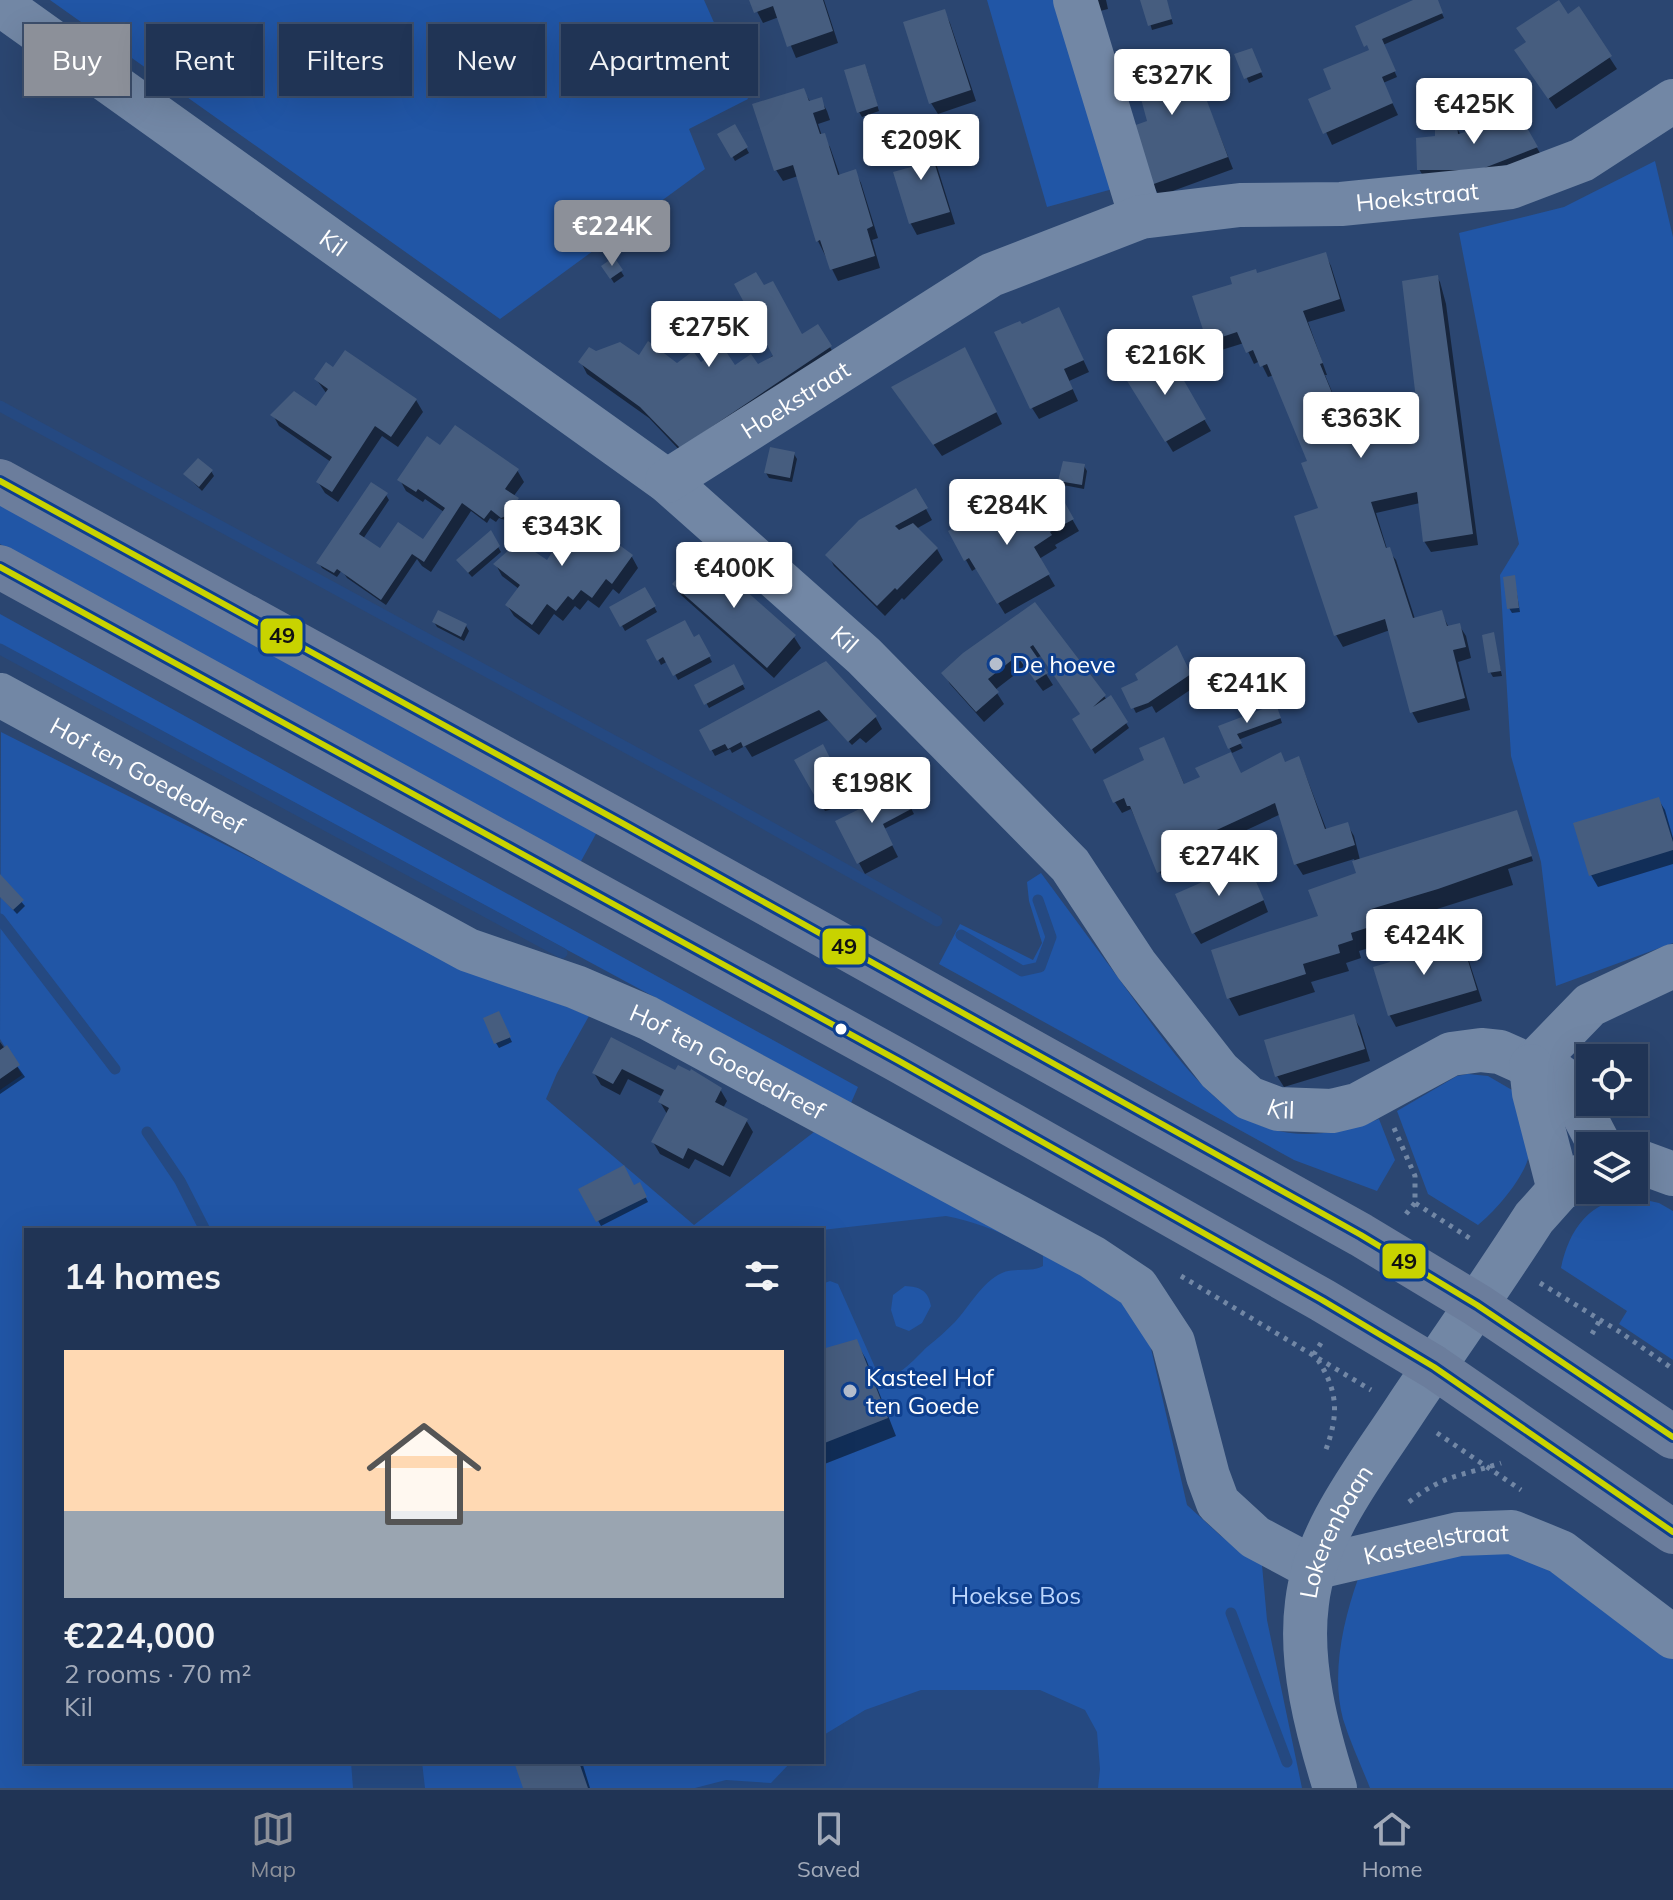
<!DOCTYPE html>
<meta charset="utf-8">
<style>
body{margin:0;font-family:Mulish,sans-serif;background:#2d3f5f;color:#f1f3f6;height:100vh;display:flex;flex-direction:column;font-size:30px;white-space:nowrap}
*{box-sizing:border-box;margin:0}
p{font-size:26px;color:#a2aab9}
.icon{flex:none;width:44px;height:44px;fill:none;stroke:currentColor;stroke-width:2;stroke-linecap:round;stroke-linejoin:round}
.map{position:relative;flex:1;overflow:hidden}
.details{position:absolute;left:24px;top:1228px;width:800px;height:536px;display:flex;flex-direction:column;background:#203455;border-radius:0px;box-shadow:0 8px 32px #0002,0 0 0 2px #3d4f6c}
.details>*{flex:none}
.banner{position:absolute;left:24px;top:24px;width:800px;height:72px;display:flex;gap:16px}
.controls{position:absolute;left:1576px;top:1044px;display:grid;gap:16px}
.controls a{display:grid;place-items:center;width:72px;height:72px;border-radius:0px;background:#203455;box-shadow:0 8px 32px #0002,0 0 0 2px #3d4f6c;font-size:40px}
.price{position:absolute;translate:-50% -68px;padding:0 18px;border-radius:8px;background:#fff;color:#222;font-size:26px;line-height:52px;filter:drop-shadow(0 2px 4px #0008)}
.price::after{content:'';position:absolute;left:50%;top:48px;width:24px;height:18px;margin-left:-12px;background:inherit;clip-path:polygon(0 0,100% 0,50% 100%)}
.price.on{background:#8c9099;color:#fff}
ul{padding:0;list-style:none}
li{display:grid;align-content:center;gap:16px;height:424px;padding:0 40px}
li span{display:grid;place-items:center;height:248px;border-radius:0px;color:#555}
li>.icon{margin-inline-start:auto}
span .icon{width:144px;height:144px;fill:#fffc;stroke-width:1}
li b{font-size:34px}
h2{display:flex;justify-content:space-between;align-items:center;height:96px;padding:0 40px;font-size:34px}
.chip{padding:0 28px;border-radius:0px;background:#203455;box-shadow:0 8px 32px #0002,0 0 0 2px #3d4f6c;font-size:28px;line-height:72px}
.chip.on{background:#8c9099;color:#fff}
.tabs{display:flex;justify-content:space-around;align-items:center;height:112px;border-top:2px solid #3d4f6c;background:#203455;font-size:22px;color:#a2aab9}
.tabs a{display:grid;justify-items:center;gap:4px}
.tabs .on{color:#8c9099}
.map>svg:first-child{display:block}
</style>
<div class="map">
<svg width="1673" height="1788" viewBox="0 0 1673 1788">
<rect width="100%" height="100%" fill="#2b4671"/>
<path fill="#2156a6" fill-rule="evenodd" d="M50,0H704L748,99L689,129L705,169L500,319Z
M987,0H1059L1120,187L1047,207Z
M1655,161L1673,237V943L1556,986L1541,862L1511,756L1500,575L1519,544L1459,233L1564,207Z
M0,504L597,832L580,863L0,544Z
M0,614L858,1087L851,1103L0,644Z
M1,732L454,960L589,1016L557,1073L546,1099L694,1225L814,1132L1051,1250L1143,1314L1187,1505L1221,1536L1262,1565L1267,1620L1302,1788H0V1090L22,1075L0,1039ZM26,1230H822V1762H26Z
M1041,873C1072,915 1104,958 1135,1001C1202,1092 1253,1167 1379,1119L1395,1160L1377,1191L1294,1160L939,964L960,924L1033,960L1042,943L1029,901L1027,882Z
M1468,1074L1488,1076L1512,1090C1518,1106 1528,1126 1530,1143C1534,1168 1496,1211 1478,1225L1428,1194L1397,1111L1457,1076Z
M1632,1197L1659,1203L1673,1211V1360L1619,1324L1627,1311L1561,1268C1569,1229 1590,1200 1632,1197Z
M1466,1551L1511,1552L1568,1580L1673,1658V1788H1370C1361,1765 1350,1742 1343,1719C1331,1675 1343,1621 1358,1579Z"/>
<path fill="#254981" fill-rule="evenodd" d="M946,1216C982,1223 1012,1237 1043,1254V1266C1031,1273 1015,1267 1002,1273C982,1282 969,1307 955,1322C946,1331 937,1339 927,1347C915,1358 894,1385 878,1374L838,1284L830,1281L822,1284V1230ZM905,1286C920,1287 928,1290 931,1306L922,1323L909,1331L896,1326L891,1310L893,1295Z
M921,1690H1040L1085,1710L1097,1732L1100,1769L1098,1788H695L726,1780L771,1783L791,1762H822V1736L865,1710Z
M351,1762H422L425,1788H353Z"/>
<path fill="#0007" d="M751,0H824L838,43L796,58L779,17L763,23Z
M1090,0H1106L1108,9L1096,12Z
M1143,0H1166L1173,24L1152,30Z
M1418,0H1436L1444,18L1383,45L1397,77L1383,83L1398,115L1332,145L1311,100L1334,90Z
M1578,9L1617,69L1556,109L1524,62L1567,17Z
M944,11L950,23L976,101L938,114L931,103Z
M1237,55H1254L1263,77L1249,83Z
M1155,62L1182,66L1191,63L1233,169L1159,196L1153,185L1150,122L1142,95L1131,98L1124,87Z
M867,71L879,111L862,117L859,112Z
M803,90L811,103L821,100L827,111L830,120L818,124L822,136L830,147L840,176L855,172L861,183L878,238L872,240L880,268L838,281L818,241L798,176L783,181L776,170Z
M1517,114L1543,158L1426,181L1419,169L1438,138L1456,127L1461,135Z
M734,126L749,153L735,161L720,134Z
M924,132L930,144L955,224L917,235L911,224L895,174L913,168Z
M1325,254L1331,266L1345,311L1308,322L1327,375H1325L1348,430L1421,417L1437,277L1440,282L1446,304L1478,545L1431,552L1424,541L1420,503L1376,513L1387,549L1396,560L1415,619L1441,612L1449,628L1459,625L1466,636L1471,658L1458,662L1470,710L1418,723L1412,712L1390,630L1343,647L1336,635L1320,510L1310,462L1274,375L1268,377L1260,361L1254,364L1244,343L1215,352L1209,341L1257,275Z
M614,260L624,276L614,283L604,267Z
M1065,321L1089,372L1069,381L1078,401L1039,419L1032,408L1021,327Z
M817,327L833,352L688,459L649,418L587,374L581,362L595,354L640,357L677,365L757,366Z
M1166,354L1211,431L1173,452L1133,388Z
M971,360L1002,424L942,456L900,399Z
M316,379L416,400L423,412L398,447L382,436L338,502L325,493L318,482L331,462L279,426L273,415L317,409L327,394Z
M441,448L517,470L524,482L513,497L520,504L508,521L499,518L496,522L490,518L487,523L471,511L431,572L422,566L417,559L386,605L347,578L342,570L337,577L322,568L319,563L386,495L389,500L363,539L380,551L423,543L444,512L425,499L423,502L406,491L400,480Z
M794,454L797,459L792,482L769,478L766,473Z
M1084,466L1087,471L1084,489L1063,485L1060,480Z
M211,471L214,476L202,491L186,475Z
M916,491L932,520L916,529L937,549L943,560L904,600L902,598L885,616L834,566L828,555Z
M1064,505L1079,531L1055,545L1057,548L1039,559L1055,586L1005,614L977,568L972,571L950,531L1023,528Z
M490,533L501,552L472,577L462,566Z
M555,539L632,557L638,568L619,594L613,589L599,608L588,600L580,610L575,606L563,621L554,614L539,635L514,616L507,605L519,589L502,576L496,565L547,562L559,546Z
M1514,577L1520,612L1512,613L1509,608Z
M674,584L794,637L801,648L774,678L681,595Z
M645,589L657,612L625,631L612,608Z
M1034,605L1107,700L1111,698L1129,728L1095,754L1075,720L1082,716L1041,656L1036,658L1053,685L1043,691L1025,667L995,690L1004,704L984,722L950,684L944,673Z
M434,622L466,626L469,631L464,641L437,627Z
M1493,635L1502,676L1493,677L1490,672Z
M699,637L712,662L678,680L668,661L661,665L649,641L694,640Z
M1183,659L1196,686L1156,713L1152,706L1136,713L1124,689Z
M825,664L876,718L882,729L866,743L860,738L852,745L828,720L752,757L745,746L732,753L730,749L715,756L709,745Z
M733,667L745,689L709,708L697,686Z
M1278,711L1282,723L1238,740L1243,748L1232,753L1220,727Z
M1164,739L1185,786L1286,764L1301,763L1327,831L1347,824L1354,836L1360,860L1519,818L1533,861L1508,869L1513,885L1380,927L1385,943L1359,951L1361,958L1346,963L1349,971L1311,982L1315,992L1239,1016L1229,998L1361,882L1354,859L1303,875L1296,864L1281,814L1212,846L1214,850L1204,855L1205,858L1162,877L1131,809L1122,813L1115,802Z
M822,747L851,798L829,810L825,811L797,761Z
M902,791L914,814L884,829L898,857L865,874L859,863Z
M1658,799L1665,810L1673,838V864L1598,887L1591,875L1576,824Z
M1254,876L1268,912L1201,944L1194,933Z
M0,877L25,906L17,914L0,896Z
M1461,943L1467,955L1482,1001L1396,1027L1390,1016L1376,968Z
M1353,1016L1360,1028L1370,1061L1284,1087L1277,1076Z
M501,1019L512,1042L499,1048L496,1043Z
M612,1039L676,1073L720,1089L727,1101L723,1108L746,1120L753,1132L730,1177L695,1159L689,1169L660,1154L653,1142L667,1114L660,1102L663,1097L628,1079L620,1095L601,1085L594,1073Z
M0,1042L25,1077L0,1094Z
M639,1184L648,1202L601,1226L581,1189L634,1187Z
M856,1342L866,1359L896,1436L822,1465V1366L827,1365L822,1351Z
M516,1762H582L590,1788H525Z"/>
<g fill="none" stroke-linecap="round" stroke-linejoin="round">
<path stroke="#254981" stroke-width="11" d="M0,406L717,797L937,921
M0,649L562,953
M0,919L115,1069
M961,935L1022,971L1040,967L1051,937L1038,900
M147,1132L180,1181L205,1230
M1231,1613L1287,1762"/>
</g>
<path fill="#465d7f" d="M749,0H823L833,31L787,47L773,6L754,13Z
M1140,0H1167L1172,19L1148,26Z
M1413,0H1438L1443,13L1382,39L1396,71L1382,77L1393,103L1323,134L1308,99L1331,89L1323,69L1369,50L1367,45L1364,47L1355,26Z
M1559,0L1568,14L1579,6L1612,56L1548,99L1514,50L1526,42L1516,28Z
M945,9L971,90L929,104L903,22Z
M1252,48L1262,72L1244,79L1234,54Z
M1178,51L1182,64L1192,61L1228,157L1151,185L1130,127L1147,121L1137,84L1122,88L1115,66L1152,53L1154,60Z
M865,64L878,106L857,113L844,70Z
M804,88L809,101L822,97L825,109L813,113L820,134L825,133L838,175L856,169L873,226L867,229L875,256L830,270L820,240L816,242L793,165L774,171L752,104Z
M1518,112L1538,147L1479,170H1417L1416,138L1435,136V126L1457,125L1458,134L1473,130Z
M735,124L748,147L731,158L717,134Z
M924,130L950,212L909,224L893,172L911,167L902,137Z
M1326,252L1340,299L1303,311L1323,363L1320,364L1342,417L1338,419L1342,429L1418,416L1402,281L1438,275L1473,534L1423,542L1417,492L1371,502L1386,548L1390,547L1413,618L1442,610L1447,626L1460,623L1466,647L1453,650L1465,698L1410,713L1385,619L1334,636L1294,516L1318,508L1301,463L1307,461L1267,364L1260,367L1253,350L1246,353L1237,332L1207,342L1192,296L1232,284L1230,277L1256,269L1257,273Z
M614,257L623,270L610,279L601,266Z
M756,272L764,285L773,281L802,334L818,324L832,346L680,448L640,407L578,362L589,347L596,351L620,342L639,355L648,341L677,363L693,351L701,362L723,347L735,365L751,354L758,364L773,356L734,284Z
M1059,307L1084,360L1064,369L1073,389L1030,409L994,332L1020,321L1022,324Z
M965,347L997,412L933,445L891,387Z
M345,350L417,399L391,437L375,426L332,492L316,482L332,457L270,415L294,391L316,406L328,389L314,379L326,362L333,367Z
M1167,351L1206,419L1165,442L1124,376Z
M455,425L519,469L505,489L519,498L506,516L501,518L491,510L484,519L462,503L424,562L412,554L381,600L337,569L334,573L316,563L371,482L388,493L359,534L380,548L398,522L423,539L445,508L418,489L416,492L397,480L427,436L440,445Z
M770,447L795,452L790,478L764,473Z
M198,458L213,470L199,487L183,474Z
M1063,461L1085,464L1082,485L1058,481Z
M916,488L928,508L895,526L899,530L913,523L938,548L897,590L895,588L877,606L825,555L859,520Z
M1006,497L1024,525L1065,503L1074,519L1050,532L1052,535L1034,547L1050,574L997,604L969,558L964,561L948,531Z
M573,511L633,555L612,584L606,579L592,598L581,590L573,600L568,596L556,611L547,604L532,625L505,605L520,585L493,564L519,541L547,560L558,543L553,539Z
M491,530L500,546L468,573L456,560Z
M702,552L796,635L767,668L672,584Z
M1515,575L1519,608L1507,609L1503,577Z
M645,587L656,606L620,627L609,607Z
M1035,602L1106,695L1093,707L1111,695L1128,722L1091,750L1072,719L1080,714L1033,645L1030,647L1048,673L1035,681L1017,656L988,679L999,692L976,712L941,673L963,653Z
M438,610L467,624L461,637L432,622Z
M685,620L694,637L699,634L711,656L673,676L663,657L657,661L646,640Z
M1494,632L1501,671L1488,673L1482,635Z
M1177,645L1191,674L1148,703L1131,709L1121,688L1138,680L1135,674Z
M826,661L877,716L848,742L819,710L743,747L741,742L728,749L725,744L710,751L699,730Z
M734,664L744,684L704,705L694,685Z
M1276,704L1281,718L1237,734L1242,743L1228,749L1218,726Z
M1164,737L1184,784L1200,777L1195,768L1231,752L1241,773L1281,752L1285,762L1299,756L1325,829L1348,822L1355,845L1294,865L1275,803L1208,834L1213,845L1202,850L1204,852L1157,873L1130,806H1127L1124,798L1113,803L1103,780L1144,760L1139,748Z
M823,744L848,794L825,806L821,798L817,800L794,760Z
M902,788L913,808L883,824L893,845L857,864L835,821Z
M1659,797L1673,842V850L1589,876L1573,823Z
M1517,810L1532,856L1438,889L1371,909L1376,925L1351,933L1353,940L1338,945L1340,953L1303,964L1306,974L1227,999L1211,950L1318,916L1308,890L1356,873L1352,861Z
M1248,862L1264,900L1192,934L1175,894Z
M0,874L24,900L13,910L0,897Z
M1462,941L1477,990L1388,1016L1373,967L1390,962L1388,955L1429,946L1430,950Z
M499,1011L511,1037L494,1044L483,1018Z
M1354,1014L1365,1049L1275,1077L1264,1040Z
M611,1037L675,1070L678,1065L690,1071L691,1069L722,1088L715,1102L748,1119L723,1166L688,1148L683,1159L651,1142L669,1108L658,1102L664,1090L622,1069L613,1084L592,1073Z
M7,1045L20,1065L0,1079V1050Z
M624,1165L634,1185L640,1182L647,1197L596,1222L578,1189Z
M857,1339L888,1418L822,1444V1364L824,1363L822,1349Z
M514,1762H579L588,1788H523Z"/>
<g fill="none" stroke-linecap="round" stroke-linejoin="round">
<path stroke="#7287a5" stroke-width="5" stroke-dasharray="4 6" stroke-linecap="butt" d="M1394,1128L1415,1176V1203L1474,1241
M1406,1214L1415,1203
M1181,1276L1371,1390
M1540,1283L1620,1332L1673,1369
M1592,1334L1600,1320
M1321,1343L1314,1354C1338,1389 1340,1412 1325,1452
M1437,1433L1521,1490
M1409,1502C1444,1474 1462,1476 1501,1463"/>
<g stroke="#7287a5" stroke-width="44">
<path d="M1075,0L1141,217"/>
<path id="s1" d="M0,4L667,481L864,656L1070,865L1136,965L1219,1071L1249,1098L1278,1109L1332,1111L1357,1105L1451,1054L1481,1050L1500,1052L1531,1066L1551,1070L1566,1081L1600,1146"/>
<path id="s2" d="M667,481L991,275L1141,217L1240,205L1341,204L1511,187L1582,160L1673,101"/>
<path id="s3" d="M0,695L468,950L576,987L648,1018L1092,1257L1137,1287L1173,1342L1208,1476L1218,1503L1255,1537L1313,1568"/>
<path d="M1531,1066L1590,1005L1673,966"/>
<path d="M1531,1066L1534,1093L1559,1190"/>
<path d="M1634,1163H1643L1673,1174"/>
<path id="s4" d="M1313,1568L1459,1534L1512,1532L1561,1552L1673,1637"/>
<path id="s5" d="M1335,1788C1317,1731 1299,1663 1307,1603C1315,1532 1367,1468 1405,1410C1448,1346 1492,1283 1534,1218L1559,1190L1590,1171"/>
</g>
<path stroke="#6b7d9c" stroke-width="44" d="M0,481L622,823L1361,1235L1477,1305L1673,1437
M0,567L899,1061L1322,1300L1434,1367L1673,1532"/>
<defs>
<path id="bus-1" d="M0,481L622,823L1361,1235L1477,1305L1673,1437
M0,567L899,1061L1322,1300L1434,1367L1673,1532"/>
</defs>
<use href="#bus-1" stroke="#0e3f8e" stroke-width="12"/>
<use href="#bus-1" stroke="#c8d300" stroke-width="6"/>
</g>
<g fill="#b5becd" stroke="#0e3f8e" stroke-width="3">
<circle cx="996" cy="664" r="8"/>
<circle cx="850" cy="1391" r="8"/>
</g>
<circle fill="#fff" stroke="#0e3f8e" stroke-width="3" cx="841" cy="1029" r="7"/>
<g text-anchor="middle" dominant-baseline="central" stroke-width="6" stroke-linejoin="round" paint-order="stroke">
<g font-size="24" fill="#fff" stroke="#0e3f8e">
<text stroke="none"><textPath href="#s2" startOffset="822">Hoekstraat</textPath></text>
<text stroke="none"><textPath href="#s1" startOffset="410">Kil</textPath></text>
<text stroke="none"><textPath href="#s2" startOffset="152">Hoekstraat</textPath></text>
<text stroke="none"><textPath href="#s1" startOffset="1058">Kil</textPath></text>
<text stroke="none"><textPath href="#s3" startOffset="168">Hof ten Goededreef</textPath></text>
<text stroke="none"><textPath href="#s3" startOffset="816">Hof ten Goededreef</textPath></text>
<text stroke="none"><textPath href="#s1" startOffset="1706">Kil</textPath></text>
<text stroke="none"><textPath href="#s5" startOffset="266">Lokerenbaan</textPath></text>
<text stroke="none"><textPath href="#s4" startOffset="126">Kasteelstraat</textPath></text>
</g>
<g font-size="24" fill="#fff" stroke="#0e3f8e" text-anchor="start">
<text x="1012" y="664">De hoeve</text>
<text x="866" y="1377">Kasteel Hof<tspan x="866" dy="28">ten Goede</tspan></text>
</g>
<g font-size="24" fill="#bdd7fe" stroke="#0e3f8e">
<text x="1016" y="1595">Hoekse Bos</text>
</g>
</g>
<g stroke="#0e3f8e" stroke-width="3">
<rect x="259" y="617" width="45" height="38" rx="8" fill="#c8d300"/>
<rect x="821" y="927" width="46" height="39" rx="8" fill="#c8d300"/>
<rect x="1381" y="1242" width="46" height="38" rx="8" fill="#c8d300"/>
</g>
<g font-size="22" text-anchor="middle" font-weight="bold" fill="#111">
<text x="282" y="643">49</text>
<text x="844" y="954">49</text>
<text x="1404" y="1269">49</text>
</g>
</svg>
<div class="controls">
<a><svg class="icon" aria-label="locate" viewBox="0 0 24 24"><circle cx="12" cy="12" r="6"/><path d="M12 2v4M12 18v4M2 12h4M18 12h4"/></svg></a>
<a><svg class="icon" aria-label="layers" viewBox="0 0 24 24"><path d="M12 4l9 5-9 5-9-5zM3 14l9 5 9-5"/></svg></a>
</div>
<b class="price" style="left:1172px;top:117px">€327K</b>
<b class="price" style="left:1474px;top:146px">€425K</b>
<b class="price" style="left:921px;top:182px">€209K</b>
<b class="price on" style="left:612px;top:268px">€224K</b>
<b class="price" style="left:709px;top:369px">€275K</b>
<b class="price" style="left:1165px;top:397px">€216K</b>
<b class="price" style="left:1361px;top:460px">€363K</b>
<b class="price" style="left:1007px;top:547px">€284K</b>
<b class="price" style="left:562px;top:568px">€343K</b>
<b class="price" style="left:734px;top:610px">€400K</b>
<b class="price" style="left:1247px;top:725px">€241K</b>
<b class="price" style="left:872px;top:825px">€198K</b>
<b class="price" style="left:1219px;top:898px">€274K</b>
<b class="price" style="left:1424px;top:977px">€424K</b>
<div class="banner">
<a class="chip on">Buy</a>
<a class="chip">Rent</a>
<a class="chip">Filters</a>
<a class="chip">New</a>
<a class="chip">Apartment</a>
</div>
<section class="details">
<h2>14 homes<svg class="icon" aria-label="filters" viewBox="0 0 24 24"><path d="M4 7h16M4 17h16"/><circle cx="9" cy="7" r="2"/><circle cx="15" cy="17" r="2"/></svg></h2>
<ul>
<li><span style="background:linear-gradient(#ffd9b3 65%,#9aa5b1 0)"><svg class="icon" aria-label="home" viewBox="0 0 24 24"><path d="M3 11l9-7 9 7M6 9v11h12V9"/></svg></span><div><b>€224,000</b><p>2 rooms · 70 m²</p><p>Kil</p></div></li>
</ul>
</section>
</div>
<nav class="tabs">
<a class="on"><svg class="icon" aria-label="map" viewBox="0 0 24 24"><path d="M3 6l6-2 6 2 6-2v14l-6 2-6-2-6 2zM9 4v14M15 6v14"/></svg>Map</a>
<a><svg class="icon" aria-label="saved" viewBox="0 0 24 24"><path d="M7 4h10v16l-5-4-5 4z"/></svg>Saved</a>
<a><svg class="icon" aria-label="home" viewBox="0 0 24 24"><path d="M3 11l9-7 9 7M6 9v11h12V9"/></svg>Home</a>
</nav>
